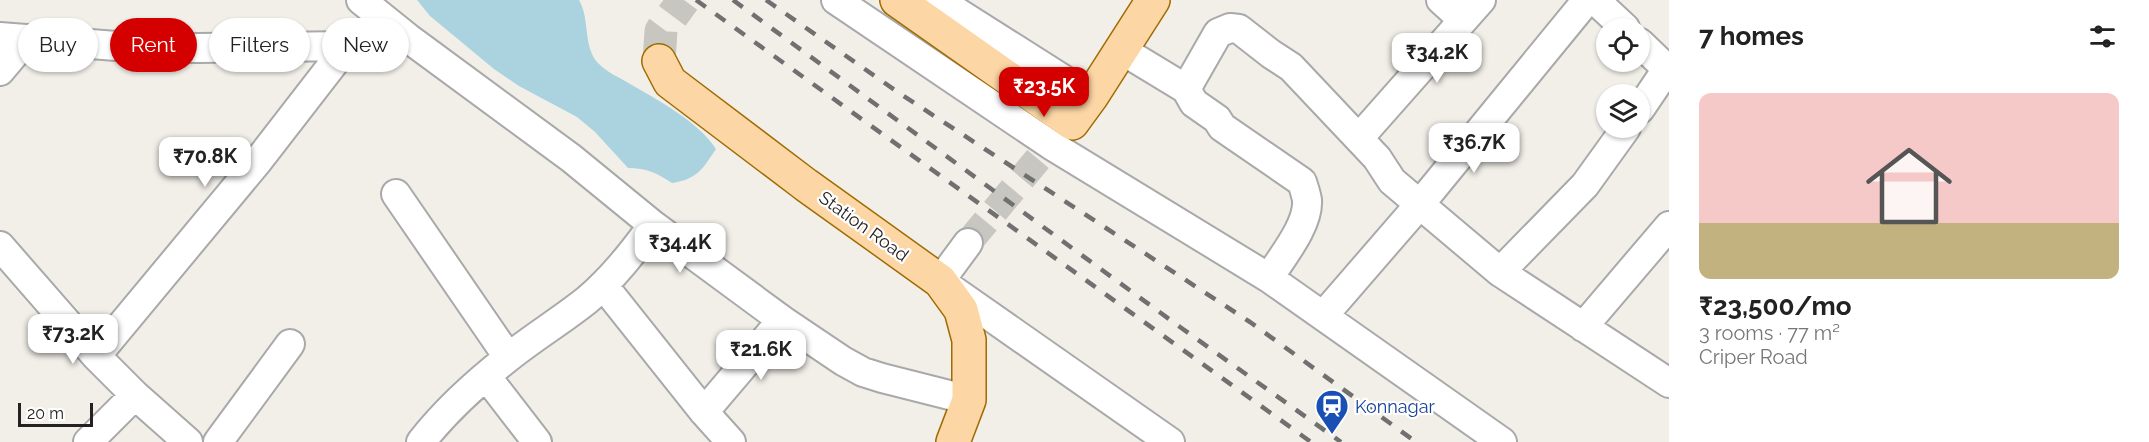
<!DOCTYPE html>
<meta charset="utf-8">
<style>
body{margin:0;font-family:Raleway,sans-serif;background:#f6f6f6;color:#222;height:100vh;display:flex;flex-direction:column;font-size:22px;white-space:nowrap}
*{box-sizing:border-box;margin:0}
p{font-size:20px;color:#767676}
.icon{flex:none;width:33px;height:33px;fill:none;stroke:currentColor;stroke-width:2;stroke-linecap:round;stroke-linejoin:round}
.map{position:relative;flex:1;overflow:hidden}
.side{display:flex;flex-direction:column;background:#fff;width:480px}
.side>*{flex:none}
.banner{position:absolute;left:18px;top:18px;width:570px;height:54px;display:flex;gap:12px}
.buttons{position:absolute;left:1596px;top:18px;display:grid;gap:12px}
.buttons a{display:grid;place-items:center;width:54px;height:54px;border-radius:50%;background:#fff;box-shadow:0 2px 4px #0004;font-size:30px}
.scale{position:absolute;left:18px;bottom:15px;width:75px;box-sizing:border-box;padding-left:6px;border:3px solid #222;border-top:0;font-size:16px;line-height:21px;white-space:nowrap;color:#222;-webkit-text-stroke:4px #fff;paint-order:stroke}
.price{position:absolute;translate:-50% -51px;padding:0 14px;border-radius:12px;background:#fff;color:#222;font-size:20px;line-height:39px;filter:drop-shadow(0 2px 3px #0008)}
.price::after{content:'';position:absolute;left:50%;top:36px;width:18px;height:14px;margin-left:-9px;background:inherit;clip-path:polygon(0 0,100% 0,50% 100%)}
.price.active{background:#d40000;color:#fff}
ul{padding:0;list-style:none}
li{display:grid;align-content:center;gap:12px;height:318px;padding:0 30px}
li span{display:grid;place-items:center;height:186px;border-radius:12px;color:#555}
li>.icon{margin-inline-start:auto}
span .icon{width:108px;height:108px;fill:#fffc;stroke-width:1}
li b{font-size:26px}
h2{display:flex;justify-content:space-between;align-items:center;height:72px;padding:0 30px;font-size:26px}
.pill{padding:0 21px;border-radius:27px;background:#fff;box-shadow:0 2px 4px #0004;font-size:21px;line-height:54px}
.pill.active{background:#d40000;color:#fff}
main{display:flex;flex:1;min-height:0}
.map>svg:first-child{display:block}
</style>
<main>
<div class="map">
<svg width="1669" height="442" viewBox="0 0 1669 442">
<rect width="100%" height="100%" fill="#f2efe9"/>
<path fill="#aad3df" d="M417,0H579C590,19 583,45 597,62C607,73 619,77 632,85C658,100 700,123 716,149C702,170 697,179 672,183C657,173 646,168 628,168L595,132L577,117L519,86L494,69L430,16Z"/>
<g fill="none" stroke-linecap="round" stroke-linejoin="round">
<path stroke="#c8c6c1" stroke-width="28" stroke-dasharray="28 14" stroke-linecap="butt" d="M968,243L1038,159"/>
<path stroke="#c8c6c1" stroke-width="33" stroke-dasharray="33 16" stroke-linecap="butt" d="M659,61L661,31L684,0"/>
<defs>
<path id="minor" d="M361,0L408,38L571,158L653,225
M836,0L1051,145L1269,278L1502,442
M938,0L1091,97
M1441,0L1463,20
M1595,0L1625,28
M0,37L129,47L198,48L347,46L408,38
M1640,43L1669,71
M1120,49L1186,89L1194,103L1217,119L1222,127L1302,182C1304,188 1306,194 1307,200C1309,225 1281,258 1269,278
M0,71L27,39
M1186,89L1218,33L1230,28L1239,29L1271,54L1291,67L1377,158L1392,181L1500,272L1669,383
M1640,109L1667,69
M1359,138L1481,0
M396,194L508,357
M968,243L940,281L1170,442
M0,246L96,356L135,395L188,442
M1500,272L1585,185L1626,128
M603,285L704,412L731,442
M1323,316L1420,204L1587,0
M1583,327L1669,226
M96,356L258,161L347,46
M486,376L537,442
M704,412L782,320
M88,442L135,395
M218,442L290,344
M421,442C446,410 477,382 509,357C534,337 562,320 587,300C613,278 633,252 653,225L782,320L843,361L863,372L882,378L969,400"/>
<path id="major" d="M897,0L1072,123L1091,97L1153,0
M659,61L670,82L806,185L940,281L961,310L969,340V400L953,442"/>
</defs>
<use href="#minor" stroke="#a9a9a9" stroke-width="32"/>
<use href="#major" stroke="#a06b00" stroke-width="36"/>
<use href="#minor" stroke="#fff" stroke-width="28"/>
<use href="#major" stroke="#fcd6a4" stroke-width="33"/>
<path stroke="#707070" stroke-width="4.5" stroke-dasharray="12 12" stroke-linecap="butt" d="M696,0L1311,442
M733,0L1180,327L1341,442
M766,0L899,93L1250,322L1416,442"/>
</g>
<defs>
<symbol id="station-pin" viewBox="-11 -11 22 30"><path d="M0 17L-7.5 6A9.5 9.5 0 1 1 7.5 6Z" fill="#1a4fb4" stroke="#fff"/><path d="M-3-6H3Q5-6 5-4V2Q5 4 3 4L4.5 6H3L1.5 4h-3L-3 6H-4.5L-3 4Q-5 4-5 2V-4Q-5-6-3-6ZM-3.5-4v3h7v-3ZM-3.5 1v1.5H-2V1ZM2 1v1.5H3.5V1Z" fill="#fff"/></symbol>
</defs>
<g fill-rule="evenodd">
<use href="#station-pin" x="1313" y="387" width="38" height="52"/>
</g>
<g text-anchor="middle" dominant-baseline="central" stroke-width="4.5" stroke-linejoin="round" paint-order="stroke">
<g font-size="18" fill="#222" stroke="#fff">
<text transform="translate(864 226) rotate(36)">Station Road</text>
</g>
<g font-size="18" fill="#164399" stroke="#fff" text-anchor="start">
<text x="1355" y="406">Konnagar</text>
</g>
</g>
</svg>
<div class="buttons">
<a><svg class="icon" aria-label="locate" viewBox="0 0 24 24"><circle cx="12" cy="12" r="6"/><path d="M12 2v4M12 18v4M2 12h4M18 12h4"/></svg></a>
<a><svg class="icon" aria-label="layers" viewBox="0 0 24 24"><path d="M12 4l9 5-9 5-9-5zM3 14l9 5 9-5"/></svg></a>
</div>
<div class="scale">20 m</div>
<b class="price" style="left:1437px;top:84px">₹34.2K</b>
<b class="price active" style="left:1044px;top:118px">₹23.5K</b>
<b class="price" style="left:1474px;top:174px">₹36.7K</b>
<b class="price" style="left:205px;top:188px">₹70.8K</b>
<b class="price" style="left:680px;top:274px">₹34.4K</b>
<b class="price" style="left:73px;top:365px">₹73.2K</b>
<b class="price" style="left:761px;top:381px">₹21.6K</b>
<div class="banner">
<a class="pill">Buy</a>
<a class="pill active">Rent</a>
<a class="pill">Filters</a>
<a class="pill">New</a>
</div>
</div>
<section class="side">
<h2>7 homes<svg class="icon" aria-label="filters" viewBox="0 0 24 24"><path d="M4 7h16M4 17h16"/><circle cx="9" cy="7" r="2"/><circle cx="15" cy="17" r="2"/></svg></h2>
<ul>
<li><span style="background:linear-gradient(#f6c9c9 70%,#c2b280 0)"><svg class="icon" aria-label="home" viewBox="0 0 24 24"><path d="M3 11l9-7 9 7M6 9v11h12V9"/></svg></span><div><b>₹23,500/mo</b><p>3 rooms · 77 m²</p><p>Criper Road</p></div></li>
</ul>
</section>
</main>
